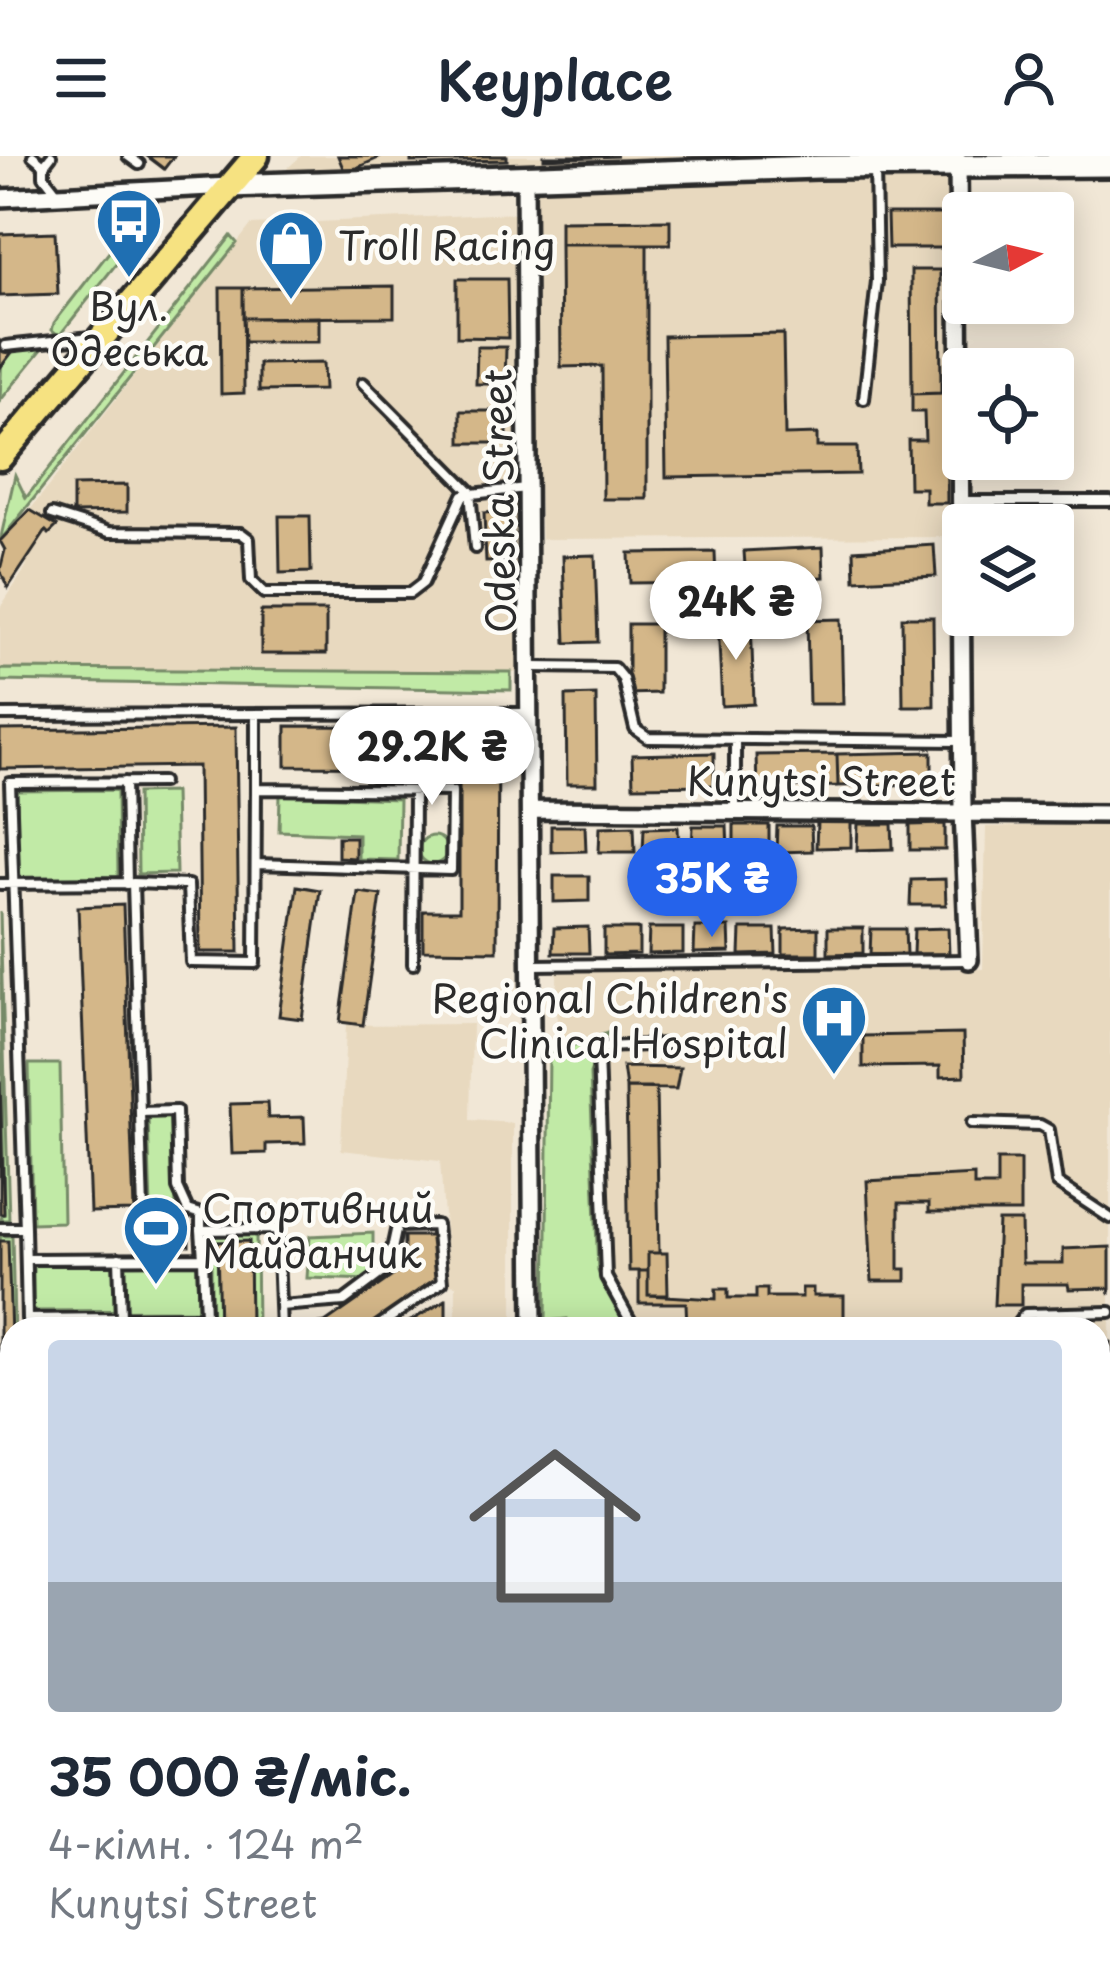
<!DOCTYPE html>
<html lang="uk">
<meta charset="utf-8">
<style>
body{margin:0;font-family:"Playpen Sans",sans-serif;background:#f6f6f7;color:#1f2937;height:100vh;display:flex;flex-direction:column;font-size:45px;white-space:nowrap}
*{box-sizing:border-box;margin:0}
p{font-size:39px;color:#747a83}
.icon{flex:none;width:66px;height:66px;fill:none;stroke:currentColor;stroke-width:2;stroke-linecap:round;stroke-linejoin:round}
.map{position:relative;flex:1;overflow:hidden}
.drawer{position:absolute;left:0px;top:1161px;width:1110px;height:663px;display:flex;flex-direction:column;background:#fff;border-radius:36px 36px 0 0;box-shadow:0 6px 30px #0003}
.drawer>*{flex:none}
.needle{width:78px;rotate:83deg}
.buttons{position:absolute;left:942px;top:36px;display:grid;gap:24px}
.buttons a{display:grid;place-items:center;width:132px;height:132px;border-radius:12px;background:#fff;box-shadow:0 6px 30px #0003;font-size:60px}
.price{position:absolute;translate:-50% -102px;padding:0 27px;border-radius:42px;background:#fff;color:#222;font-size:39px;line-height:78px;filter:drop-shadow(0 3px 6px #0008)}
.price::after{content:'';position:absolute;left:50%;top:72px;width:36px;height:27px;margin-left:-18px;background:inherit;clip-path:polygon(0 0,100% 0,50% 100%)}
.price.active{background:#2563eb;color:#fff}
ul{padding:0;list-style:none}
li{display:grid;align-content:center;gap:24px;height:636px;padding:0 48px}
li span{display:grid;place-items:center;height:372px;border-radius:12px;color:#555}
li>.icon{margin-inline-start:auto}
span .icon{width:216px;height:216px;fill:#fffc;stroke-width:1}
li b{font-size:51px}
header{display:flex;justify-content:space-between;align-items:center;height:156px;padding:0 48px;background:#fff;font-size:54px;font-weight:600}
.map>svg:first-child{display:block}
</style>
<header><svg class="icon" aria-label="menu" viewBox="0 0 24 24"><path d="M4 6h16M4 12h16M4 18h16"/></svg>Keyplace<svg class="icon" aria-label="person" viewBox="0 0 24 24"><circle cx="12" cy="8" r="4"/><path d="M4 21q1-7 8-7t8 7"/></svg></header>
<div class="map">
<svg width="1110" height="1823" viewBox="0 0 1110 1823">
<rect width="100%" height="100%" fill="#f1e7d6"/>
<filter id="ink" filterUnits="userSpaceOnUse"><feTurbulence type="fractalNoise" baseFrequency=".00833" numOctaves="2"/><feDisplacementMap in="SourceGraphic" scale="24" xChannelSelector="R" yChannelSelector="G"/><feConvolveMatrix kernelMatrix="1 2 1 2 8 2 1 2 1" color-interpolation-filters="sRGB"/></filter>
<g filter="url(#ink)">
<path fill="#e8d9bf" d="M301,0H671V11L281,18Z
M954,10L957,381L541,383L529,23Z
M515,57L518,516L0,513V452L27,410L23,405L46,375L50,378L57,370L30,354L251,69Z
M1110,668V1238L1098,1239V1173H559L557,811L983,813L986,671Z
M472,868L470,964L513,967V1173H456V1129L449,1128L440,1005L341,994L346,869Z
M1098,1376H1110V1493H1098Z
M1098,1551H1110V1823H683V1812H1098Z"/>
<path fill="#c1eaa6" stroke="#768a68" stroke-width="3" d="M144,51L155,59L59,180L52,174L54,167Z
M231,80L237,87L0,385L15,319L26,342Z
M47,187L0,245L2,196Z
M0,513L511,516V534L0,525Z
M117,634L118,721L18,722L17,635Z
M174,636L176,717L138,718L137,637Z
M280,639L399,643L398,704L358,703V678L279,675Z
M419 694a14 14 0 1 1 28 0a14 14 0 1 1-28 0Z
M0,756L9,1064H0L4,1057Z
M607,877L590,918L598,1115L605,1133L643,1173H568L567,1163L546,1165L549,898Z
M29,908H60L63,1066L32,1067Z
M173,961L176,1052L151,1053L148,962Z
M373,1077V1124L307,1122L310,1080Z
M211,1079H256L257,1173H250L248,1086H218L219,1173H12L9,1177L0,1080H12L14,1170L211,1168Z
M197,1108L198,1154L33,1155V1109Z"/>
<path fill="#d4b789" stroke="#2b2b2b" stroke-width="3" d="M147,0H174L164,13Z
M338,0H383L345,17Z
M411,0H507V4L411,6Z
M544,0H618L544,3Z
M887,58H943V92H888Z
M670,64V88H560V65Z
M55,76L58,138L0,140V78Z
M560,88H647V343H603L602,210L561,211Z
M911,114H940L941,237L912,238Z
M457,123H507L508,182L457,181Z
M394,130V161L243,162V132Z
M220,132H243L244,237L221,238Z
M319,161V186H244L243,162Z
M783,178L785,279L817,278V291H857L858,318L666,321L664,180Z
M0,185L13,195L0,212Z
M477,191H506L505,228H476Z
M323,207L324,234L259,235V208Z
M946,237L947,347H925V332H909L908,284H925L924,256H912V238Z
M461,255H507V287H461Z
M127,329V356L73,357V330Z
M30,354L57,370L49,378L46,375L8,432L0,414L5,394L0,385Z
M512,355L513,405L486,406L484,357Z
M279,360H310L311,416L280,417Z
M934,389L936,420L855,424L854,394Z
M823,391L824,421L746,425L744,395Z
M715,396L716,426L630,427L629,397Z
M595,399L598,486L566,487L563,400Z
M261,455H326V498H261Z
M902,461H933L934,550H903Z
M841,463L843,548H809L807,464Z
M751,464L754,548L722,550L718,465Z
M628,468H659V537L628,538Z
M596,539L597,628H567L566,540Z
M286,570L498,571L497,795L423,794V755H459V611L286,610Z
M236,571L239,796H200L198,610L0,613V574Z
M932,596V628L838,630L837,598Z
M714,597V629L633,630L632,599Z
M837,598L838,630L757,632L756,599Z
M817,666H851V691L816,692Z
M858,668H892L893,693L857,694Z
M945,668V694H910V669Z
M734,669H769V694L734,695Z
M551,670H585L586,695L551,696Z
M634,670L635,696H599L600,671Z
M693,670H727L728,695L692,696Z
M777,670H811L812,695L776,696Z
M678,671L679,697H643L644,672Z
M338,681H355V702L338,701Z
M554,720H589V745L554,746Z
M945,723L946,749H910L911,724Z
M297,730L320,734L302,863L279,860Z
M358,736L381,739L363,869L340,866Z
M123,749L134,1055L90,1056L78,751Z
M588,771L589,797H553L554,772Z
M695,771H729L730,796L694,797Z
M649,772H683V797L648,798Z
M818,772V798H783V773Z
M828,772H863V797L828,798Z
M948,772L949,798H913L914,773Z
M604,773H639V798L604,799Z
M741,773H775L776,798L740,799Z
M871,773H905L906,798L870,799Z
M963,878L964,920L940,921V910L863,911V880Z
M623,911L680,912L676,933L626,932Z
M0,925L4,1058H0Z
M626,932H656L659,1097H648V1115H629Z
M267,947L268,962L304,961L305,987L266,988V997L232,998L230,948Z
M997,1004H1020V1056H929V1047H899V1113H906V1125H872L867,1025L974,1019V1030H997Z
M150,1061L189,1062V1089H150Z
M998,1065H1021L1022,1107H1063V1093L1110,1091V1138L1109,1132L1069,1133L1068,1128H1021V1149H994Z
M404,1080H440L441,1127L372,1173H294L325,1167L404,1112Z
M0,1085H8L12,1213H0Z
M249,1085L250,1173H219L217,1086Z
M648,1097H667L668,1139H648Z
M639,1115H648V1139L716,1143V1133H728V1142H756V1133H767V1141H802V1132H813V1140H844V1168L687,1171L686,1147H639Z
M446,1144V1173H397Z
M1098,1186H1110V1237H1098Z
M1098,1327H1110V1361H1098Z
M0,1402H12V1427L0,1428Z
M0,1446H12V1471H0Z
M0,1488H12V1514H0Z
M0,1558H12V1583H0Z
M1098,1621H1110V1752H1098Z
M869,1812H913L910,1823L867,1820Z
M919,1812H966L977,1815L975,1823H917Z
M1005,1812H1091L1110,1820L1002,1823Z"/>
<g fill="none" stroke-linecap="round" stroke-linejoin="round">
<defs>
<path id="lane" d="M33,0L44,9
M51,0L44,9V20L58,38
M128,0L139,8
M6,190L91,181
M363,227L470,335L475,392
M864,243L877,125L875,11
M962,345H1110
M52,358L109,376L241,377L249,383L251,424L264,437H410L423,427L463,339L526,332
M532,511L614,512L623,523L635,573L648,582L960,585
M0,559L526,557
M735,583V654
M125,626L127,728
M256,633V558
M133,727L188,729L191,806L255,807L256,633L452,635L451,714L256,708
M0,728L133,727L143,1056
M413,808L414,635
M533,809L968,804
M141,956L176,955L178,1032L188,1054L201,1058V1074L277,1073L281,1173
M972,967L1040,969L1049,974L1057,1027L1110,1062
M0,1072H25L27,1163L205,1161L203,1102L26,1103
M25,1072L10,627L162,626
M201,1074L203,1102
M119,1102L121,1162
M280,1150L344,1145L388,1112L397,1070L436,1069L442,1126L374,1173
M635,1173L606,1121L598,899L606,891L667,888
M1014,1173L1025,1158L1110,1156
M0,1224H12"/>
<path id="street" d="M958,3L963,655L969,804
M525,19L533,1173
M0,42L229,30
M532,654L1110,658
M0,1336L12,1320
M0,1607H12
M333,1812V1823
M538,1812L539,1823
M124,1823V1812"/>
<path id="secondary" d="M229,30L818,11L1110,9
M0,1278L12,1279
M1098,1294H1110"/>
<path id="primary" d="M0,301L256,0"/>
</defs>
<use href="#lane" stroke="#2b2b2b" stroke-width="16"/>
<use href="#street" stroke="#2b2b2b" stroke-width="24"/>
<use href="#secondary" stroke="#2b2b2b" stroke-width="30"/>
<use href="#primary" stroke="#2b2b2b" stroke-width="33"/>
<use href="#lane" stroke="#fdfcf7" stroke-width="8"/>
<use href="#street" stroke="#fdfcf7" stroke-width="15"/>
<use href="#secondary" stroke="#fdfcf7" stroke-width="21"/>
<use href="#primary" stroke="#f6e281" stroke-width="24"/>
</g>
</g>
<defs>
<symbol id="bus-pin" viewBox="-11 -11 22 30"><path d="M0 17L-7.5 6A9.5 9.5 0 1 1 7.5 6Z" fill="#1f6fb2" stroke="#fdfcf7"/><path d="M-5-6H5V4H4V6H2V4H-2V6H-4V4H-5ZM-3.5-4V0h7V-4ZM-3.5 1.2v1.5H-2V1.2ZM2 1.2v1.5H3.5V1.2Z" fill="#fff"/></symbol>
<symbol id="shop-pin" viewBox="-11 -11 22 30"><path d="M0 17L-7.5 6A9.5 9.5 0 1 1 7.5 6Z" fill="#1f6fb2" stroke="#fdfcf7"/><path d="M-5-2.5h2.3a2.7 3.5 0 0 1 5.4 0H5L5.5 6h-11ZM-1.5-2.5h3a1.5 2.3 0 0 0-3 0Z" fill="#fff"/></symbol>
<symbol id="hospital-pin" viewBox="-11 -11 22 30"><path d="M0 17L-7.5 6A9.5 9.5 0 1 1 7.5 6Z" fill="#1f6fb2" stroke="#fdfcf7"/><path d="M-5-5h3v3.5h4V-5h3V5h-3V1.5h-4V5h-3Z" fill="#fff"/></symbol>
<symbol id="stadium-pin" viewBox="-11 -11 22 30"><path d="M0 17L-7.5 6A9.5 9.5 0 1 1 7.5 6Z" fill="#1f6fb2" stroke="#fdfcf7"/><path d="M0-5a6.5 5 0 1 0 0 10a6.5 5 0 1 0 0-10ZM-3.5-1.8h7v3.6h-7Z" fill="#fff"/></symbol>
</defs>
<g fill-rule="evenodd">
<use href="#bus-pin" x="91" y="27" width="76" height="104"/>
<use href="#shop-pin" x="253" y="49" width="76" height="104"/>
<use href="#hospital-pin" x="796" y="824" width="76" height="104"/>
<use href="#stadium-pin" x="118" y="1034" width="76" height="104"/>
</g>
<g text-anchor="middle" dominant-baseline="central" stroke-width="9" stroke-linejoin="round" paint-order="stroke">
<g font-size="39" fill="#2b2b2b" stroke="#fdfcf7" text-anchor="start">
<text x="338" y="87">Troll Racing</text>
<text x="129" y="148" text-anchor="middle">Вул.<tspan x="129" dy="45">Одеська</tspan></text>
<text x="788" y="840" text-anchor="end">Regional Children's<tspan x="788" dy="45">Clinical Hospital</tspan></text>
<text x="202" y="1050">Спортивний<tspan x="202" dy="45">Майданчик</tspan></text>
</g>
<g font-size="39" fill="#2b2b2b" stroke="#fdfcf7">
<text transform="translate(497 345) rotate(-91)">Odeska Street</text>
<text x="821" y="623">Kunytsi Street</text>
</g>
</g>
</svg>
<div class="buttons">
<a><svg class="needle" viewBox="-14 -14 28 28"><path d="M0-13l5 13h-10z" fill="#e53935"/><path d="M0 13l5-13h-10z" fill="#747a83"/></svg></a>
<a><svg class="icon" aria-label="locate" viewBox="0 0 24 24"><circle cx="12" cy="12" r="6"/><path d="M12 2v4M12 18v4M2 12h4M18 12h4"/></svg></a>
<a><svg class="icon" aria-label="layers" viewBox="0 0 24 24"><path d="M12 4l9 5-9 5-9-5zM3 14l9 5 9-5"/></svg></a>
</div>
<b class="price" style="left:736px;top:507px">24K ₴</b>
<b class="price" style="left:432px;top:652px">29.2K ₴</b>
<b class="price active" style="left:712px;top:784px">35K ₴</b>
<section class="drawer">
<ul>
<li><span style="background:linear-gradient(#c9d6e8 65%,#9aa5b1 0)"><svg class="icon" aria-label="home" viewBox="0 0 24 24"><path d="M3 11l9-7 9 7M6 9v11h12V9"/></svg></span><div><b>35 000 ₴/міс.</b><p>4-кімн. · 124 m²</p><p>Kunytsi Street</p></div></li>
</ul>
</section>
</div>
